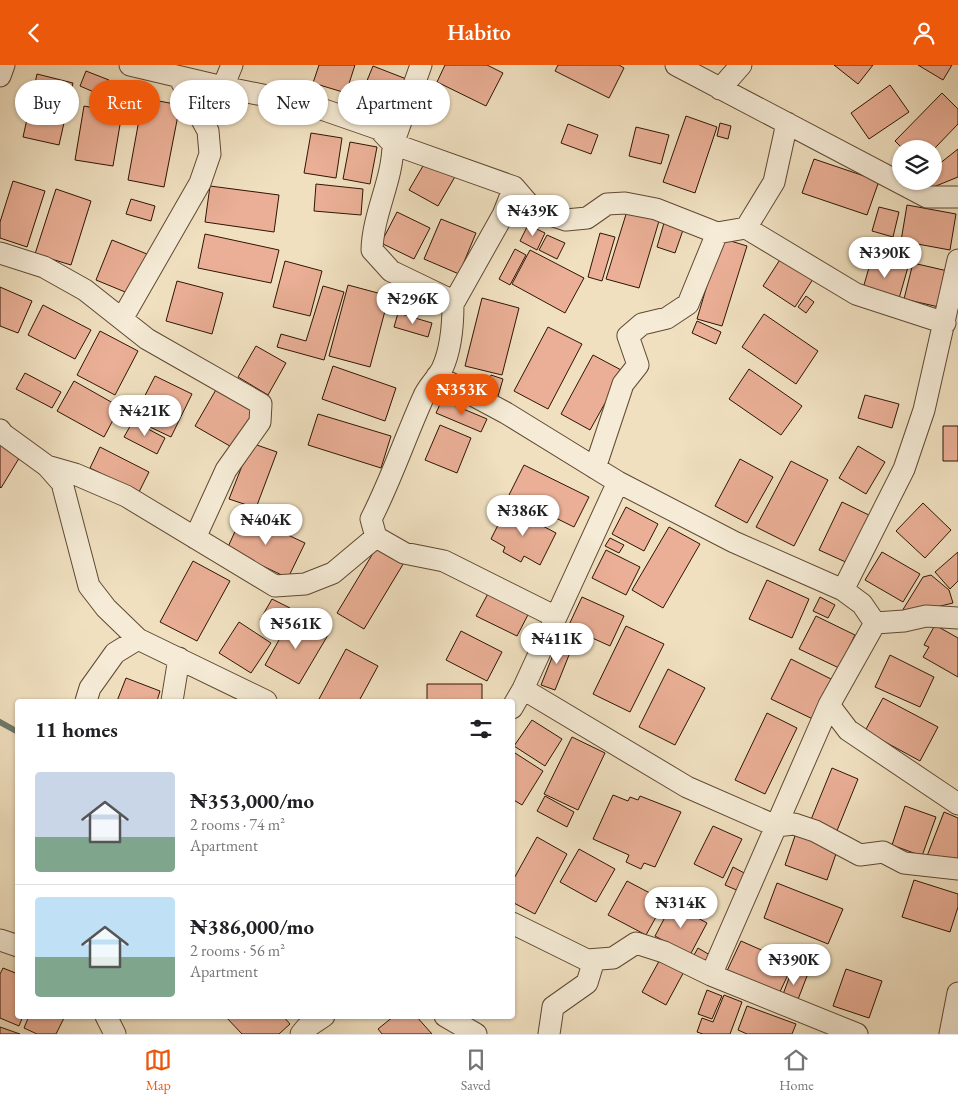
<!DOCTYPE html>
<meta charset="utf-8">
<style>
body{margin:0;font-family:"EB Garamond",serif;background:#f6f6f6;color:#202124;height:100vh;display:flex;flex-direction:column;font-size:19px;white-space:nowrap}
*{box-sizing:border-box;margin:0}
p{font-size:16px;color:#757577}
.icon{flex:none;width:28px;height:28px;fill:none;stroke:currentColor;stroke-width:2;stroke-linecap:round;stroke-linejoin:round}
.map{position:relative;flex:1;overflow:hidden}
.drawer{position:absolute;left:15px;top:634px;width:500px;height:320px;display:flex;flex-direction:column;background:#fff;border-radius:5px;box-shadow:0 1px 4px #0004}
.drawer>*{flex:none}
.guide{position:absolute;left:15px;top:15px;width:500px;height:45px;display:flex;gap:10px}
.controls{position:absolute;left:892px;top:75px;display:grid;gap:10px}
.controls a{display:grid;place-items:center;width:50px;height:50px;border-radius:50%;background:#fff;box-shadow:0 1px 4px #0004;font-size:25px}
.price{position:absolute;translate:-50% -42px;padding:0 11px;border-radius:18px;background:#fff;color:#222;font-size:16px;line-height:32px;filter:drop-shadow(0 1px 2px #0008)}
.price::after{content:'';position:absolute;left:50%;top:30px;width:15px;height:11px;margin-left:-8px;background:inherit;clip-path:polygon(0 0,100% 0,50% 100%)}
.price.current{background:#ea580c;color:#fff}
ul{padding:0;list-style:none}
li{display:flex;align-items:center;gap:15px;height:125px;padding:0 20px}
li+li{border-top:1px solid #e0e0e0}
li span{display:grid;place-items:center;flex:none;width:140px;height:100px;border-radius:5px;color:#555}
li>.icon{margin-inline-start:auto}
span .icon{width:60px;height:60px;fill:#fffc;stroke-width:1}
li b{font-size:21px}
h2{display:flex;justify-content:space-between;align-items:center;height:60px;padding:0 20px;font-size:21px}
.chip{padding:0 18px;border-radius:22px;background:#fff;box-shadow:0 1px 4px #0004;font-size:18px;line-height:45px}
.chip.current{background:#ea580c;color:#fff}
header{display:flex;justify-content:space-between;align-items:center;height:65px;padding:0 20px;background:#ea580c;color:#fff;font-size:22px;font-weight:600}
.menu{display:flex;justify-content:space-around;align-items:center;height:70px;border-top:1px solid #e0e0e0;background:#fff;font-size:14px;color:#757577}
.menu a{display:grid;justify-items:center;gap:2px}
.menu .current{color:#ea580c}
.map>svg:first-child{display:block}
</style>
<header><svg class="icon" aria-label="back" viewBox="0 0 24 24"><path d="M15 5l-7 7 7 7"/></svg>Habito<svg class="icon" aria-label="person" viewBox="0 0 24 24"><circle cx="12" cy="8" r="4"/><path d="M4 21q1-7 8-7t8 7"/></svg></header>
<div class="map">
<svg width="958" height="969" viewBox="0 0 958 969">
<rect width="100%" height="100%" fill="#f0e0c0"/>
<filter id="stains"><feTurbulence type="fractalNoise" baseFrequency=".004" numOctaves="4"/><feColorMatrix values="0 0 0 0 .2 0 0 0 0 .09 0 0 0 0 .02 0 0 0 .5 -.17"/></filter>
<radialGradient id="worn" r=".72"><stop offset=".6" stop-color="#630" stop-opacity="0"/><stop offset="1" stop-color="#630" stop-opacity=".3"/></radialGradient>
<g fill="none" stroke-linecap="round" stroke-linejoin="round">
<path stroke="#6f7a6c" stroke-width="6" d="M0,657L18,667"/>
</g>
<path fill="#eaaf96" stroke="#2f1503" d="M319,0H355L346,28L313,18Z
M445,0H487L503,8L486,41L437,17Z
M558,0H619L624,3L609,33L555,6Z
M834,0H873L858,19Z
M918,0H952L943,15Z
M373,1L409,15L395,49L359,35Z
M86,6L109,15L103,31L80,21Z
M37,9L73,18L59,80L23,72Z
M890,20L909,47L869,74L851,48Z
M942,28L958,44V59L934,84H903L895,76Z
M143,33L180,40L164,122L128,115Z
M84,41L122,48L113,101L75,95Z
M686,51L717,62L695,128L663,117Z
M720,58L731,61L728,74L717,71Z
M568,59L598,70L591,89L561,78Z
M636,62L669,70L661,99L629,91Z
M311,68L342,73L336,113L304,108Z
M350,77L377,82L370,119L343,114Z
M958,84V112L931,123L928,116H934V103Z
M427,94L456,110L438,141L409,125Z
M814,94L879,116L867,150L802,128Z
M13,116L45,126L27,182L0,173V157Z
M316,119L363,124L361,150L314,146Z
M210,121L279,130L274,167L205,157Z
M56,124L91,136L71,200L35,189Z
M131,134L155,141L151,156L126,149Z
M907,140L956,149L950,185L901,176Z
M879,142L899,147L893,172L872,166Z
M627,146L659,156L639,223L606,214Z
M397,147L430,163L414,194L381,178Z
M441,154L476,168L459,209L424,194Z
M664,158L683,165L675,188L657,182Z
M528,160L545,168L537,185L520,176Z
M600,168L615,172L602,216L588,212Z
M205,169L279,185L271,218L198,203Z
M547,170L565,178L557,194L539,185Z
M721,173L747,181L722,261L697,254Z
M112,175L147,189L130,229L96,215Z
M515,184L526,190L510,220L499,214Z
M530,185L584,213L565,248L512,219Z
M783,190L815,211L795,242L763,221Z
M872,192L908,202L898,237L862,227Z
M285,196L322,206L310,251L273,242Z
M913,198L952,207L943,243L904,234Z
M177,216L223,228L212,269L166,256Z
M348,220L389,231L370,302L329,291Z
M323,221L344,227L324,295L277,282L281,269L306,276Z
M0,222L32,236L18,268L0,261Z
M806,231L814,237L806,248L798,242Z
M482,233L519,243L502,310L465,301Z
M43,240L91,265L75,294L28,270Z
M398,248L432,258L428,272L394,262Z
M764,249L818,286L796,319L742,282Z
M697,256L721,267L716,279L692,268Z
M548,262L582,279L548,344L514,326Z
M100,266L138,286L115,330L77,310Z
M256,281L286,298L268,330L238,312Z
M593,290L623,306L590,365L561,349Z
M333,301L396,323L385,356L322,334Z
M749,304L802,341L781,370L729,334Z
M25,308L61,327L52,343L16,324Z
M491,310L503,314L498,331L485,328Z
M155,311L192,329L171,372L133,354Z
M74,316L120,342L104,372L57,346Z
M217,323L257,347L235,384L195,361Z
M865,330L899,339L892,363L858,353Z
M442,335L487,354L481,367L436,348Z
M318,349L391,371L381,403L308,380Z
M133,356L165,373L157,389L124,372Z
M440,360L471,373L457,408L425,395Z
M943,361H958V396H943Z
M0,378L21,390L1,423L0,422Z
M251,378L277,387L256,443L229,434Z
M858,381L885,397L866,429L839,413Z
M100,382L149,407L139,427L90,403Z
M740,394L773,412L747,458L715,441Z
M791,396L828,415L794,481L756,462Z
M524,400L589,432L574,462L509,430Z
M842,437L873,452L850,499L819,485Z
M923,438L951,465L925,493L896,466Z
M507,442L556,468L540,500L524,491L521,497L503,487L505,482L491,474Z
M626,442L658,459L644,486L612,469Z
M243,449L305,478L288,513L227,484Z
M669,462L700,479L663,543L632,525Z
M610,473L624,480L619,488L605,481Z
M378,480L405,496L364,564L337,548Z
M606,485L640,502L626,530L592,513Z
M882,487L920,509L903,537L865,515Z
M958,487V516L950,524L935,507Z
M193,496L230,516L197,576L160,557Z
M931,510L949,525L953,538L899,551L923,512Z
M767,515L809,534L792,573L749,554Z
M491,523L531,544L517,571L476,551Z
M582,532L624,551L610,581L568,562Z
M820,532L835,540L828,553L813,546Z
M272,534L290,543L278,565L260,555Z
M293,550L328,570L299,619L265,600Z
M816,551L855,570L839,603L799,584Z
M239,557L271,578L251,608L219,588Z
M935,560L958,573V612L923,592L929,582L924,580Z
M626,561L664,579L630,647L593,629Z
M461,566L502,587L487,616L446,595Z
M559,575L573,580L555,625L541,620Z
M346,584L378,601L359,636H323L319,634Z
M890,590L934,612L920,642L875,622Z
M791,594L837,617L817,656L771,634Z
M668,604L705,623L675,680L639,662Z
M126,613L160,626L157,636H117Z
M427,619H482V636H427Z
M883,633L938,662L920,696L865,666Z
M767,648L797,663L765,729L735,715Z
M532,655L562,674L545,701L514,681Z
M572,672L605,688L578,745L544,729Z
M515,688L543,706L522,740L512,734V693Z
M832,703L858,714L836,768L810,757Z
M613,730L628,736L630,732L638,735L640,731L681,747L655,802L644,798L641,804L626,797L629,790L593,774Z
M545,731L574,747L567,762L537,746Z
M905,741L936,752L922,791L892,780Z
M944,747L958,753V793L955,801L927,791Z
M713,761L742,774L723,813L694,799Z
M796,768L838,783L827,815L785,800Z
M537,772L567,789L535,849L512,837V817Z
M579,784L615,804L596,837L560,817Z
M733,802L748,810L741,827L725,820Z
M914,815L958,829V842L950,867L902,852Z
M627,816L665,836L646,870L608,850Z
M777,818L843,844L828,879L764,853Z
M672,839L707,858L690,890L655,871Z
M741,876L793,899L778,931L726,908Z
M698,883L710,890L702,904L690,897Z
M663,889L687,901L666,940L642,927Z
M3,903L18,909V951H23L19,961L0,953V909Z
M846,904L882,916L869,953L833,941Z
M792,905L807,911L797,937L782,932Z
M707,925L722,931L712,954L698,949Z
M724,930L742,937L730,969H703L697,967L702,953L713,957Z
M747,941L796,959L792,969H747L738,965Z
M29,951H65L56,969H37L24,963Z
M225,951H283L290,959L279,969H242Z
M394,951H416L432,969H382L378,964Z
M0,962L20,969H0Z"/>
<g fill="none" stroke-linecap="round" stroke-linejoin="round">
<defs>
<path id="street" d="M130,0L223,22L307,39L379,64L393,79L514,122L533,144L566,155L587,153L607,139L625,138L656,144L717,168L746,163L856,229L945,258
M421,0L393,79C393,115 373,148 372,185L391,206L447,233L453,239
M676,0L927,132H958
M0,11L4,0
M223,22L232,0
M720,24L741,0
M514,122L503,150L453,239C453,260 451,285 442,304C437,314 427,322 423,333C405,373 391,415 371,454L376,472L404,488L444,496L556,552
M746,163L774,117L787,58
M0,188L44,202L85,225L147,274L261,339L260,357L226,405L195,473
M122,254L200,118L210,89L208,66L179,12
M437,311L506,348L618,417L734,477L843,525L862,539L875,558
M0,365L3,369L47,401L62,418L89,521L106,543L138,574L266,636
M47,401L75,409L126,431L275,521L305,519L333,508L376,472
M595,403L623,319L638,300L628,271L642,259L667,253L688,239L717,168
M843,525L904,404L924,345L958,195
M875,558L904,556L926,551L958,553
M523,624L687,722L776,761L794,759L815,766L860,790L883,787L904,798L958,804
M86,636L90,623L115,588L138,574
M172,636L179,593
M829,640L848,665L958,739
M512,643L523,624L618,417
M512,858L587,895L613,893L636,878L664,887L711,910L857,969
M0,875L18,881
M711,910L829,640L875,558
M106,951L115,969
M445,951L476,969
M301,969L306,963L324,951
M549,969L553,942L587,918L594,895
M950,969L958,928"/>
</defs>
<use href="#street" stroke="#5f4832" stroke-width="23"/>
<use href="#street" stroke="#f5ebd6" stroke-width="21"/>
</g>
<rect width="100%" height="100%" filter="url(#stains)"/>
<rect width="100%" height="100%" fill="url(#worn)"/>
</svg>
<div class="controls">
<a><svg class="icon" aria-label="layers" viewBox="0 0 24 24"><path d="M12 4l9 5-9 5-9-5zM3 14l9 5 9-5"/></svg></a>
</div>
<b class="price" style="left:533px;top:172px">₦439K</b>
<b class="price" style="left:885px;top:214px">₦390K</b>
<b class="price" style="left:413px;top:260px">₦296K</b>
<b class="price current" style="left:462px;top:351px">₦353K</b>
<b class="price" style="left:145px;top:372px">₦421K</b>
<b class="price" style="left:523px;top:472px">₦386K</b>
<b class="price" style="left:266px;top:481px">₦404K</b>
<b class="price" style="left:296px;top:585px">₦561K</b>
<b class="price" style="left:557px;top:600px">₦411K</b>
<b class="price" style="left:681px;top:864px">₦314K</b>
<b class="price" style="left:794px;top:921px">₦390K</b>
<div class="guide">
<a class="chip">Buy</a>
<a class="chip current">Rent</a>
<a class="chip">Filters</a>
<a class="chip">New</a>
<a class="chip">Apartment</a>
</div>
<section class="drawer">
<h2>11 homes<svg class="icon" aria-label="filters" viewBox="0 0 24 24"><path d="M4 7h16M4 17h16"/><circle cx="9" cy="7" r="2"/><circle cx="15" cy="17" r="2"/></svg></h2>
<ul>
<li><span style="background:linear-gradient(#c9d6e8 65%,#7fa58c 0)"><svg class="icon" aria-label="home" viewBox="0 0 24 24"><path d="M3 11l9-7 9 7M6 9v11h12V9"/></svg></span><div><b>₦353,000/mo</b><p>2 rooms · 74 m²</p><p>Apartment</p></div></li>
<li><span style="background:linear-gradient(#bfe0f5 60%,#7fa58c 0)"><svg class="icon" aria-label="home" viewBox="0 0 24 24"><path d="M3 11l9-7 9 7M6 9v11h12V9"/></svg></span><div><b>₦386,000/mo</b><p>2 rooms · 56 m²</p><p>Apartment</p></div></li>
</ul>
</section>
</div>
<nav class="menu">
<a class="current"><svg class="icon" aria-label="map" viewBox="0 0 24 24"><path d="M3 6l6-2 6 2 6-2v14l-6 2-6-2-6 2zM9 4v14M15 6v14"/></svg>Map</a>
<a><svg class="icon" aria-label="saved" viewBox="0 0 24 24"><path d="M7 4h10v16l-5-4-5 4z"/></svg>Saved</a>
<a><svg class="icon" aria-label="home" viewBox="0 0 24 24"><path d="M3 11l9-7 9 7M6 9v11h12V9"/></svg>Home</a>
</nav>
